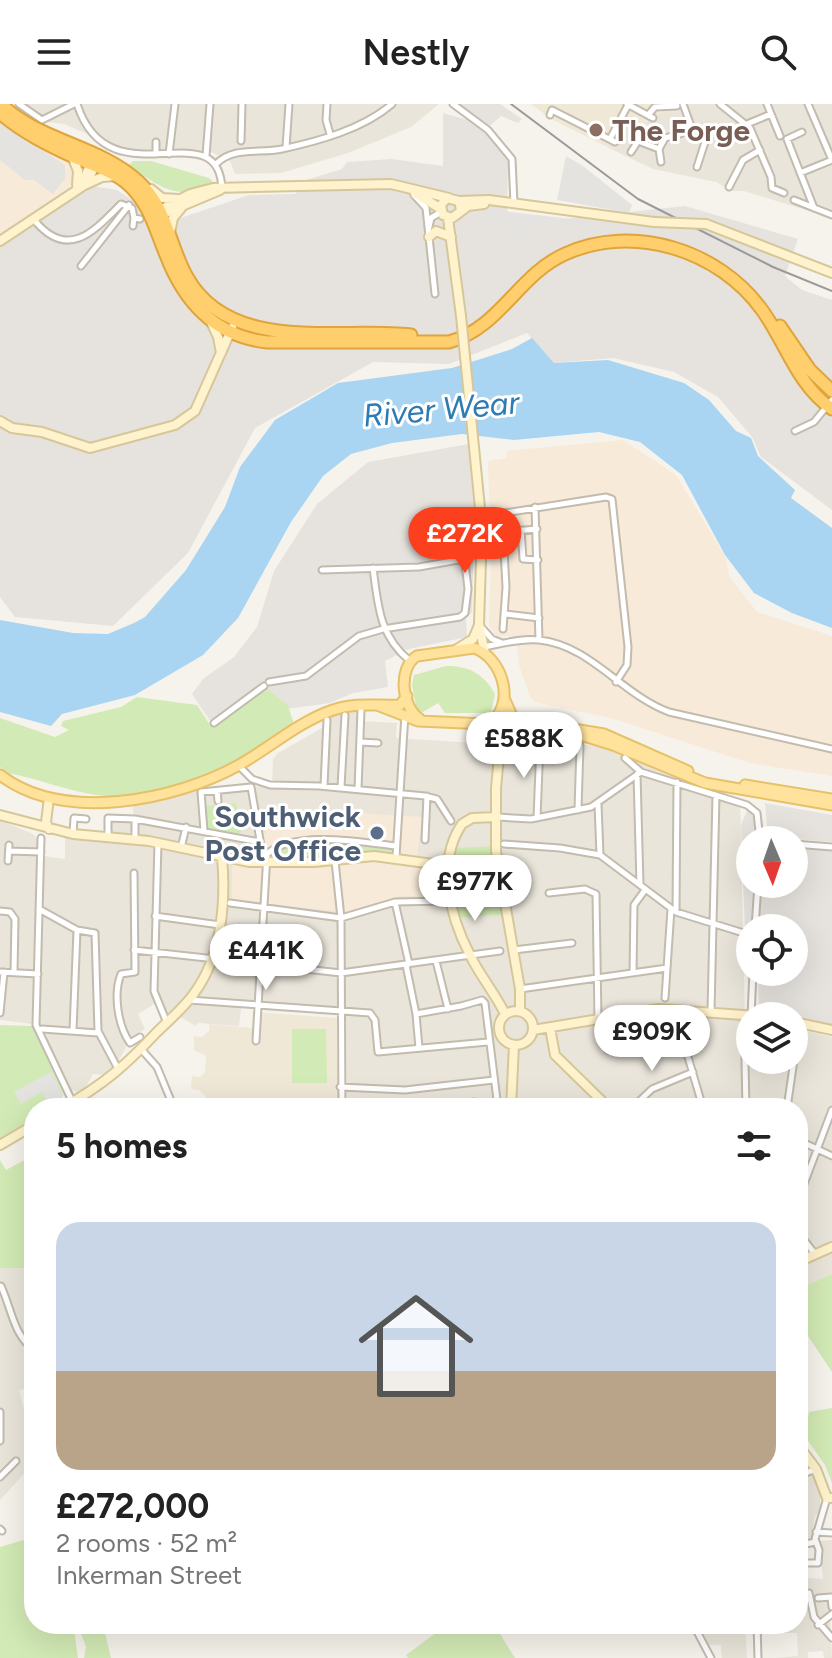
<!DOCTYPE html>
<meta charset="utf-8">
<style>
body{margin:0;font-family:Figtree,sans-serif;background:#f2f2f2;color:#222;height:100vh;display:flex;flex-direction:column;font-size:30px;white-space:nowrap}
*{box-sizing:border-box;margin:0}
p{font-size:26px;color:#767676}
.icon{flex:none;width:44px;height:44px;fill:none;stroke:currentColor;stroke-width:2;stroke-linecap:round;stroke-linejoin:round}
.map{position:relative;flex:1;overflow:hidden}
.details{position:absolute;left:24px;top:994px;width:784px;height:536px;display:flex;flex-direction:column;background:#fff;border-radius:32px;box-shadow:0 8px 32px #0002}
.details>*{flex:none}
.needle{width:52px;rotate:178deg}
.controls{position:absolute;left:736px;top:722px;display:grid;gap:16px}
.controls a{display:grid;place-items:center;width:72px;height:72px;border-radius:50%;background:#fff;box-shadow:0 8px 32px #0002;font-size:40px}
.price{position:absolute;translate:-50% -68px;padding:0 18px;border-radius:28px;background:#fff;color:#222;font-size:26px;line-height:52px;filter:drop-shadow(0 2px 4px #0008)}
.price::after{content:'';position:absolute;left:50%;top:48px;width:24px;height:18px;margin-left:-12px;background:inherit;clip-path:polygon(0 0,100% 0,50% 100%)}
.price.current{background:#fc3f1d;color:#fff}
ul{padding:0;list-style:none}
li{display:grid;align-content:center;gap:16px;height:424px;padding:0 32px}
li+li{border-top:2px solid #e0e0e0}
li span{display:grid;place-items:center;height:248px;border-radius:24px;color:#555}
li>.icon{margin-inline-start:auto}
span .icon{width:144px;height:144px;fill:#fffc;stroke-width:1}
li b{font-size:34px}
h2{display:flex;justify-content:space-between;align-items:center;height:96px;padding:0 32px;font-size:34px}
header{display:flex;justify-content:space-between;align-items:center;height:104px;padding:0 32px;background:#fff;font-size:36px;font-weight:600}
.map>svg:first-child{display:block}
</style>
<header><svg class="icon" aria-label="menu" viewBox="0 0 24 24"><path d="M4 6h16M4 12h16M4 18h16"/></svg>Nestly<svg class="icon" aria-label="search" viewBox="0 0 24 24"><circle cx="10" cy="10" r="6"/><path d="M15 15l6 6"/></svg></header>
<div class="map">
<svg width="832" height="1554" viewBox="0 0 832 1554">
<rect width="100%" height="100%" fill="#f6f3ec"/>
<path fill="#eae5da" d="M16,0H439L411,23L348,49L281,69L235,70L230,57L211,48L122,45L64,20L39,17Z
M678,0H832V114L744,87H732L716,78L653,65L613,46L617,38L616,33L624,21L649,15Z
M360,604V617L397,619L396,634L584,646L585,641L600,642L678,675L740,695L745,919H750V956H794V924L832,933V1170L798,1185V1004H347L346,905L242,896L239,922L198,919L196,922L172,908L167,911L159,897L138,910L145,925L131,934L113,967L107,971L93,970L86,983L78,988L71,986L46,934L49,922L0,916V716L33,730L37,735L36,751L65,755V734L104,737L107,712L134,713L132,698L186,686L237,682L272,683L273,655L278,649L329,620L330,612Z
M0,1164H28L34,1199V1239L22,1242L34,1250V1284L19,1286L34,1344V1359L0,1396Z
M798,1351L804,1352L805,1370L814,1371L820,1385V1407L815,1412L811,1437L798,1438Z
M832,1436V1491L829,1492L832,1554H824L823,1547L808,1548V1554H776L798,1552L797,1529H784L783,1520H798V1473L823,1475L819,1437Z
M722,1520H745L747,1554H722L721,1541H708L701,1525L721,1523Z"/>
<path fill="#f7ead8" d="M0,12L68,53L74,64L70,85L0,133Z
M623,336L676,371L726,454L729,472L757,508L832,532V672L750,659L611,614L534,598L529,590L519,561L516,532H496L489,521L491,453L488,357L507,354L506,347Z
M342,708L422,713L417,752L444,756L443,793L401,792L353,809L232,796V759L241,753L258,754L265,726L263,717Z"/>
<path fill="#e6e2dd" d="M459,0H500L522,15L518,19L501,12L490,22Z
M443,9L468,16L490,33L508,56L507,121L685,102L798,135L785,172L802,186L832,196V406L761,353L752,333L718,293L674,268L613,254L554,259L527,229L449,260L373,258L255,324L188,449L113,522L15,513L0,493V139L87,81L117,86L135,98L148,125L249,91L296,90L300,78L342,65L347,58L392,55L443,62Z
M469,340L475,405L472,508L466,515L467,533L409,545L385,557L388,583L353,589L330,599L265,608L219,630L192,590L203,575L234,553L257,523L274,467L317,400L368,358Z
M765,699L832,711V738L768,733Z
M747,707L760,708L766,736H750V780H794V743L832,746V921L759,904L758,868H794V824L745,826L741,721Z"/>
<path fill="#efe8d6" d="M531,0H678V8L659,10L654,18L649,16L641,30L624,21L616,33L617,37L613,46L551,15Z
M253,908L337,914L339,999L297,1004H207L206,993L199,986L191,985L192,972L200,973L205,968L206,952L194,946V932L202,933L209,927V920L252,924Z"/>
<path fill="#d2eab5" d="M133,57H151L209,74L214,79C179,99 157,82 129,61Z
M446,562C469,562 483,569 495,590L491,609H445L438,599L423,608L417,607L412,581L414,571Z
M264,582L288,602L294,620C238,658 169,701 96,691C67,687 37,674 7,669L0,663V614L55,633L69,626L61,622L63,617L121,603L137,593L197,601L210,621Z
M236,699L241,728L237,730L207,725L205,702Z
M323,737L396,742V753L266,759L267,750L282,740Z
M496,742L507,810L457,814L450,797L452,744Z
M0,921L32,922L63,990L60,1001L54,1004H34V1016L0,1035Z
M292,925H326L327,979H292Z
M32,1052L34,1053V1190L29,1164H0V1056L6,1066Z
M832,1170V1268L798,1217V1185Z
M832,1304V1379L825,1361L804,1331L809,1308Z
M34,1433V1520H103L111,1554H84L86,1543L79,1524L74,1525L78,1554H0V1443Z
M448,1520H494L515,1554H408L406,1551Z"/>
<path fill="#e5e3e0" d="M0,19L65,61V75L53,90L34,76H25L0,56Z
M566,52L583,62L632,101L629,109L557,96Z
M494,106L580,116L589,119L525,127L520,135L482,115Z
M51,968L62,990L59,999L51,1004L42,988L21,1000L14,988Z"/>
<path fill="#a9d4f2" d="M532,234L554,259L608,256L684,279L709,296L736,327L751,334L758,352L795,386L791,394L832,424V524L792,509L754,489L725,451L682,371L640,338L599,328L514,336L462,330L392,339L351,350L323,372L291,418L238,514L203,551L135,591L62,610L51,622L0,608V516L73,529L108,530L134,519L145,513L186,466L225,403L240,363L275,316L338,279L452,264L512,245Z"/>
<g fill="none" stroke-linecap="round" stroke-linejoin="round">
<defs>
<path id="street" d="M19,0L42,16L74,0
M77,0C109,100 220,4 222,86
M327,0L326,16L330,30
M453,0L488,26L512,55L514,100
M627,0L653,14
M683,0L691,22L705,38L697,63
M720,0L750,24L771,73L772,84L784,89
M767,0L780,32
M808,0L832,56
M550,11L552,6L615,38
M648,11L655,3L677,2
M747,20L771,10
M802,28L787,35L814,104
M610,35L628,1
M241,37L242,0
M156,38V50
M286,43L289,0
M659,45L661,58
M631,48L638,37L659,45L665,34L680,30L691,22
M169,50L175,0
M206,52L210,0
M216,60C234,42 259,50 282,45C319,37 363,25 392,0
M800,69L832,56
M729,83L743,56L760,46
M414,91L426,104L435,190
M794,96L832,111
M35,117C69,157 95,126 121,100L132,104L134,114
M133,122L134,114L140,115
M429,123L431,114L441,108
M81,162L129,101
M795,327L814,318L832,296
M535,403L539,536
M502,409L506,483L503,525
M521,426L523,455L538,456
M503,428L537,425
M373,464C378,501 379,532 410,557
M322,466L419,463L464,455
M506,510L539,514
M482,524L492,535L502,539
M483,543C501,540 520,534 539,536C590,541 621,590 669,608L832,645
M269,578L306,572L359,532L383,525L460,513L465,509L468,485L460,416L606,393L612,395L628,543L627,561L616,578
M214,619L264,582
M360,638L378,639
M515,638L580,641L578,706
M625,654L641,668
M239,662L252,675L270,681L319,682L425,692L437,695L451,717
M641,668L747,701L757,709L760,736
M637,670L640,781
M324,682L327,616
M341,683L345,611
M358,685L361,606
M217,687L218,697
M598,700L600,751
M497,713L531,715L591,703L641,668
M537,714L540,639
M204,727L201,688L251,683L261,742L267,750
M73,730L74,714L86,715
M108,732V714L135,715L260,738
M41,734L36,921L72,997
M135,735V715
M425,736L427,692
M158,739L154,887L167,919
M504,740L560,744L600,751L676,808L750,831
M794,740L832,743
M181,744L186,723
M9,747L41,748
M396,753L405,610
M8,757L9,741
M335,757L341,814L342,1004
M134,769L135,868L121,870C113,890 118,922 130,939L140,933
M549,789L585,785L596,790L598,916
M395,798L409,860
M230,799L341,814L395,798L450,797
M39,805L77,826L95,829L98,927L116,961
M0,807L10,808L15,815L14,868
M676,808L677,678
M155,812L220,821
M755,824L758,780
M134,846L341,869L500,847
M514,846L572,839
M436,857L448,905
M406,861L416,910L419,944
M0,868L38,870
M633,869L634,801L645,786
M520,885L667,864
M665,894L671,805
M189,896L370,909L375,916L378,948L488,938
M711,907L716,691
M0,909L4,868
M416,910L461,902L482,896L485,899L498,1004
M744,911L746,1004
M751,911L753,868
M603,915L608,946L629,943L626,911
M684,917L683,936L703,1004
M42,925L98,929
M73,927L77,826
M256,937L267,750C293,726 362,738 396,742
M141,945L157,963L174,1004
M794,952L797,933
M340,983L405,986L494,976
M474,998L475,1004
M362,1001L363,1004
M632,1004L652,985L693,968
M787,1004L794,956
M798,1036L832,1052
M798,1096L832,1006
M798,1128L815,1150
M1,1182C12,1206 13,1230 34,1246
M0,1308V1337
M798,1372L816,1365
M0,1373L16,1357
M0,1425L2,1427
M816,1428L832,1429
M798,1445L801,1441L815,1438
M798,1447L803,1459H818L819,1446L815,1435L827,1394
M798,1490L809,1489L814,1513L832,1534
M818,1494L831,1493L832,1503
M693,1520L711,1554
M757,1520L758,1554
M818,1521L832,1510"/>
<path id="secondary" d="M72,52L78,67L77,81
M87,80L102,73L116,72
M81,82L92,57
M151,85L162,94L178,95
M415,89L441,105
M459,97L489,96L654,118
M461,106L459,97L447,94L441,101L443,111L452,114L468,102L484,100
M157,108L190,90L213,84L391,80L449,94
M158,112L220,86
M448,114L461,212
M706,120L832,169
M170,129L173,114L182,103
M429,133L436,127L451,133
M0,137L86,80L96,59
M210,216L218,233L221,249
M0,317L12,324L42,328L90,344L175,321L195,307L232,224
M482,424L479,520L485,550
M457,545L473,535L479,521
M504,600L496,684V747L520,885V907
M49,694L46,718L49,725
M0,711L73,730L149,737L249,758H314L374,752L448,762
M497,713L472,714L462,720C436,758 450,813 470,851C480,872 495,889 505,910
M499 924a17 17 0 1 1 34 0a17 17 0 1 1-34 0Z
M794,918L832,926
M550,924L555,951L609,1004
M533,926L659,905L757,912
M62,1004C103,981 125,962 157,928C170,915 185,903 195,888C222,851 226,797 222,753
M511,1004L514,941
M0,1041L34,1021
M798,1158L832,1143
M798,1341L816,1365L827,1394H832"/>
<path id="primary" d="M505,596L512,612L518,616L604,630L688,667
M377,601L418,617L487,620L584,632L613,641L705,679L832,701
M420,615C402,604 397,564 417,552L474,544C503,553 518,604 487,620
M486,619L499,641
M499,640L506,631L522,630
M0,671C63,719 174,697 239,661C271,643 298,618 333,606C356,598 377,602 400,601L407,592
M745,681L832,695"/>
<path id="highway" d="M1,0C39,37 98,41 138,77C167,103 169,141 187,173C230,250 336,223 411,231
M0,9C22,28 48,41 74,53C93,61 113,67 129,81C150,101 155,125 166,151C184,198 215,232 267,238H449C500,224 518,171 565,150C633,119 719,146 762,206C786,239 797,281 832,305
M780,222L810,266L832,287"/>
</defs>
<use href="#street" stroke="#c2bbae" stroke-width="9"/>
<use href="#secondary" stroke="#d6c79b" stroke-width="12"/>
<use href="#primary" stroke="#e6c16a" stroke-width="13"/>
<use href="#highway" stroke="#e0a43c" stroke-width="15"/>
<use href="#street" stroke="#fff" stroke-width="5"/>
<use href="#secondary" stroke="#fff3cd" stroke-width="8"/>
<use href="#primary" stroke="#ffe39c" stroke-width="9"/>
<use href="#highway" stroke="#ffcf6e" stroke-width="11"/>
<path stroke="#9a9a9a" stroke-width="2" d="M511,0L638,95L773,163L832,187"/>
<defs>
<path id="secondary-bridge" d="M654,118L706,120
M461,212L482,424"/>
</defs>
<use href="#secondary-bridge" stroke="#d6c79b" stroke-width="12" stroke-linecap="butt"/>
<use href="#secondary-bridge" stroke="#fff3cd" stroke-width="8"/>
</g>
<circle fill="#8d6e63" stroke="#fff" stroke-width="3" cx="596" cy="26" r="8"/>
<circle fill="#5c6f8a" stroke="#fff" stroke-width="3" cx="377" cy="729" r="8"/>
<g text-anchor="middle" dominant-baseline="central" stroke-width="6" stroke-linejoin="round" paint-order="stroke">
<g font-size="30" font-weight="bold" fill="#785e54" stroke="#fff" text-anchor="start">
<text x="612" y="26">The Forge</text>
</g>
<g font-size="30" font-weight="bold" fill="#4e5e75" stroke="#fff" text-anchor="end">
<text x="361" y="712">Southwick<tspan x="361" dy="34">Post Office</tspan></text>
</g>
<g font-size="32" font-style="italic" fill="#2e7ab2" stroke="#fff">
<text transform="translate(441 305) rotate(-5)">River Wear</text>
</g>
</g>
</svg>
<div class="controls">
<a><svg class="needle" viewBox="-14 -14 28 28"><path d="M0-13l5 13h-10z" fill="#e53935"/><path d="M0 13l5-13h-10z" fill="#767676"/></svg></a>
<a><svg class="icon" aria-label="locate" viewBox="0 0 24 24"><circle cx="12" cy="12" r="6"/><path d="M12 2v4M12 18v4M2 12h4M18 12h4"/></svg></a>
<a><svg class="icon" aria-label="layers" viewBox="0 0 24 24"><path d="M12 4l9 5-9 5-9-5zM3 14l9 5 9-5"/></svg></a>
</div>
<b class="price current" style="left:465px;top:471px">£272K</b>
<b class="price" style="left:524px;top:676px">£588K</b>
<b class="price" style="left:475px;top:819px">£977K</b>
<b class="price" style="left:266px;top:888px">£441K</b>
<b class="price" style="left:652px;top:969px">£909K</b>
<section class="details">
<h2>5 homes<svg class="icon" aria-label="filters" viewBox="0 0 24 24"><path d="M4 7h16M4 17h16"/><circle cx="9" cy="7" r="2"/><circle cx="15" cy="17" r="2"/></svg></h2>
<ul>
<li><span style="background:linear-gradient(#c9d6e8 60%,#b9a48a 0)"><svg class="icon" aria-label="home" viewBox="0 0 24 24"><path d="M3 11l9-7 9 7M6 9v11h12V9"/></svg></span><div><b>£272,000</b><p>2 rooms · 52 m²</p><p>Inkerman Street</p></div></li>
</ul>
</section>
</div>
